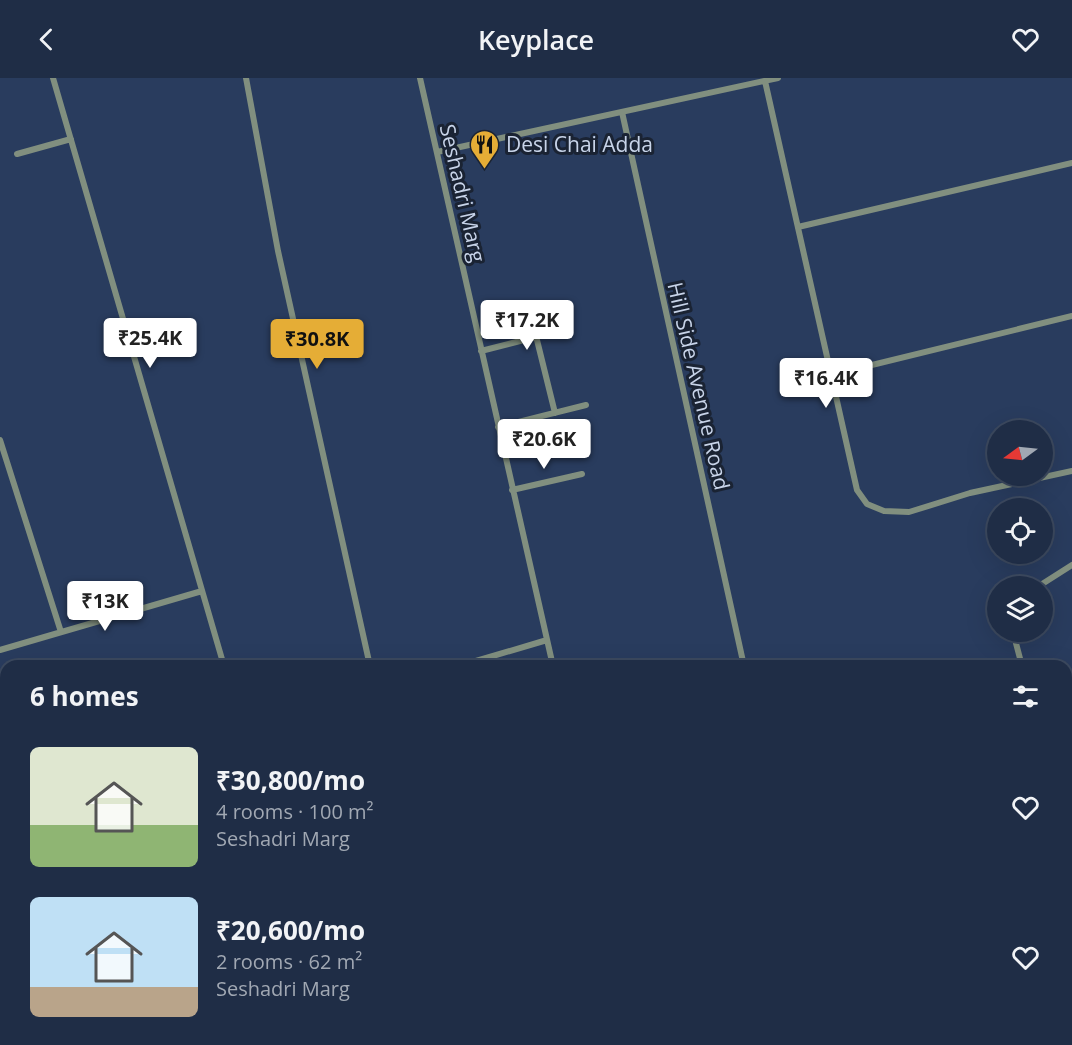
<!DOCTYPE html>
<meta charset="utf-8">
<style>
body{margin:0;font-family:"Open Sans",sans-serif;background:#27354d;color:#f1f3f6;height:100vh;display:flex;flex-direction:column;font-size:22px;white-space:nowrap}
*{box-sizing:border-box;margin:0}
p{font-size:20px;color:#a1a8b3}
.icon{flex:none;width:33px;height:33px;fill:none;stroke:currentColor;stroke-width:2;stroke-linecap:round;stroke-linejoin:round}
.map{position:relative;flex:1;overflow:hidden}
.drawer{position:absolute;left:0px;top:582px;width:1072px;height:386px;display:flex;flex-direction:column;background:#1f2d46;border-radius:18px 18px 0 0;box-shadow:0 6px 24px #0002,0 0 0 2px #3c495f}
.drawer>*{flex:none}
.needle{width:39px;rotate:255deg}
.buttons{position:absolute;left:987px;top:342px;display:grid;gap:12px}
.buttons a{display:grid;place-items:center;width:66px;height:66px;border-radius:50%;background:#1f2d46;box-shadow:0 6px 24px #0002,0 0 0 2px #3c495f;font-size:30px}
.price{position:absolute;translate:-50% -51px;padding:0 14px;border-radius:6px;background:#fff;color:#222;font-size:20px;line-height:39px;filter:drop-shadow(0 2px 3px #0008)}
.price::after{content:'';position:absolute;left:50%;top:36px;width:18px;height:14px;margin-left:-9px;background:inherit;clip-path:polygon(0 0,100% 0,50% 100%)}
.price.current{background:#e5ad36;color:#111}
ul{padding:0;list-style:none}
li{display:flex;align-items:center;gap:18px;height:150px;padding:0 30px}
li span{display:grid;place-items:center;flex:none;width:168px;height:120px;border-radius:9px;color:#555}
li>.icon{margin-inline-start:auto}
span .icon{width:72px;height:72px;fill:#fffc;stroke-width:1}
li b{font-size:26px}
h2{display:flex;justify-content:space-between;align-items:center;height:72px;padding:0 30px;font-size:26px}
header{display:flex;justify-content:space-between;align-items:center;height:78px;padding:0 30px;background:#1f2d46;font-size:27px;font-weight:600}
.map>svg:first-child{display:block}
</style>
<header><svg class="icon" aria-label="back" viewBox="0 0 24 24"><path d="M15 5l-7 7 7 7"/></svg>Keyplace<svg class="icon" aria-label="heart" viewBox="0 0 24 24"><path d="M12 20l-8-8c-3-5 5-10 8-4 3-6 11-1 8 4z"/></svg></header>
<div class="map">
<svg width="1072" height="967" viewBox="0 0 1072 967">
<rect width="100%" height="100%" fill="#293c5e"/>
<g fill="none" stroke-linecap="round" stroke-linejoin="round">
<path stroke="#818f7f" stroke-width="6" d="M53,0L224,588
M246,0L278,173L370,588
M420,0L553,588
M765,3L857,412L867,426L884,433L909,434L970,415L1072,393
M622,34L744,588
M437,74L778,0
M17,76L71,61
M798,149L1072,85
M536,258L555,335
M481,273L567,251
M831,297L1072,238
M498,349L586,327
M0,362L61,554
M512,412L582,396
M1039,508L1072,487
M1013,554L1022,588
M0,572L202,513
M459,588L547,562
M1066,629L1072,628
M0,722L6,720
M1066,757L1072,779
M1066,787L1072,786
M115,962L117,967
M614,962L616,967
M653,962L654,967
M828,962L830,967
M978,962L979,967
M427,967L446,962"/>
</g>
<defs>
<symbol id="restaurant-pin" viewBox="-11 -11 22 30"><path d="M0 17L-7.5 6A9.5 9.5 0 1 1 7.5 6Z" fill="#e5ad36" stroke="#1a2333"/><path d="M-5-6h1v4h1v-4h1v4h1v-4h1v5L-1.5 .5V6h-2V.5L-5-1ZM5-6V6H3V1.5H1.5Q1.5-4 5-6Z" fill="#111"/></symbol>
</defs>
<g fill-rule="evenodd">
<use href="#restaurant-pin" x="468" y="50" width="33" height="45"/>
</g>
<g text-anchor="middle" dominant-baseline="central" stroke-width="6" stroke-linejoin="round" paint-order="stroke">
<g font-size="21" fill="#c8d4e9" stroke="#1a2333" text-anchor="start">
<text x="506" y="66">Desi Chai Adda</text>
</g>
<g font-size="21" fill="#c8d4e9" stroke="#1a2333">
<text transform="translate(463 115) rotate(77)">Seshadri Marg</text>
<text transform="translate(699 308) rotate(77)">Hill Side Avenue Road</text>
</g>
</g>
</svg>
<div class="buttons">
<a><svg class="needle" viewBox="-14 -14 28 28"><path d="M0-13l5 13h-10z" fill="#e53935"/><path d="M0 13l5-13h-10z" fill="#a1a8b3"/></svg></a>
<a><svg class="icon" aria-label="locate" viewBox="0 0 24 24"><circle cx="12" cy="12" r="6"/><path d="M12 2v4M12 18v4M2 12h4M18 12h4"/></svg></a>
<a><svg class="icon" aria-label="layers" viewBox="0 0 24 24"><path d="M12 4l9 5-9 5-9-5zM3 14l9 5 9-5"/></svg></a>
</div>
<b class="price" style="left:527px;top:273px">₹17.2K</b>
<b class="price" style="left:150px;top:291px">₹25.4K</b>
<b class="price current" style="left:317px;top:292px">₹30.8K</b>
<b class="price" style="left:826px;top:331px">₹16.4K</b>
<b class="price" style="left:544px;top:392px">₹20.6K</b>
<b class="price" style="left:105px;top:554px">₹13K</b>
<section class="drawer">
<h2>6 homes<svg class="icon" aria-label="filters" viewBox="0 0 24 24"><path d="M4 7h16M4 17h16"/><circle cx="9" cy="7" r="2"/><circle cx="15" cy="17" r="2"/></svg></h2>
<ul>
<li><span style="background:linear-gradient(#dfe7d0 65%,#8fb573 0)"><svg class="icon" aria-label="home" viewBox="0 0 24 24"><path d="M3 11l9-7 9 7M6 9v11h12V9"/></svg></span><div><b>₹30,800/mo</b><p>4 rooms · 100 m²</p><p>Seshadri Marg</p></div><svg class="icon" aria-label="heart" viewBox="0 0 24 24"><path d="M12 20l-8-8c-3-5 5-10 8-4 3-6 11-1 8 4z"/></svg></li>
<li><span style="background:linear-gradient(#bfe0f5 75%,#b9a48a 0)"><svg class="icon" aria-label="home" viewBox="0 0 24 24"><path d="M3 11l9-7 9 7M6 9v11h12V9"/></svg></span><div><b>₹20,600/mo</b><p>2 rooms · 62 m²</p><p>Seshadri Marg</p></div><svg class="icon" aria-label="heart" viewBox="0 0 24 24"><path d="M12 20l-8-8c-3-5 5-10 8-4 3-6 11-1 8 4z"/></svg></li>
</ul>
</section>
</div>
